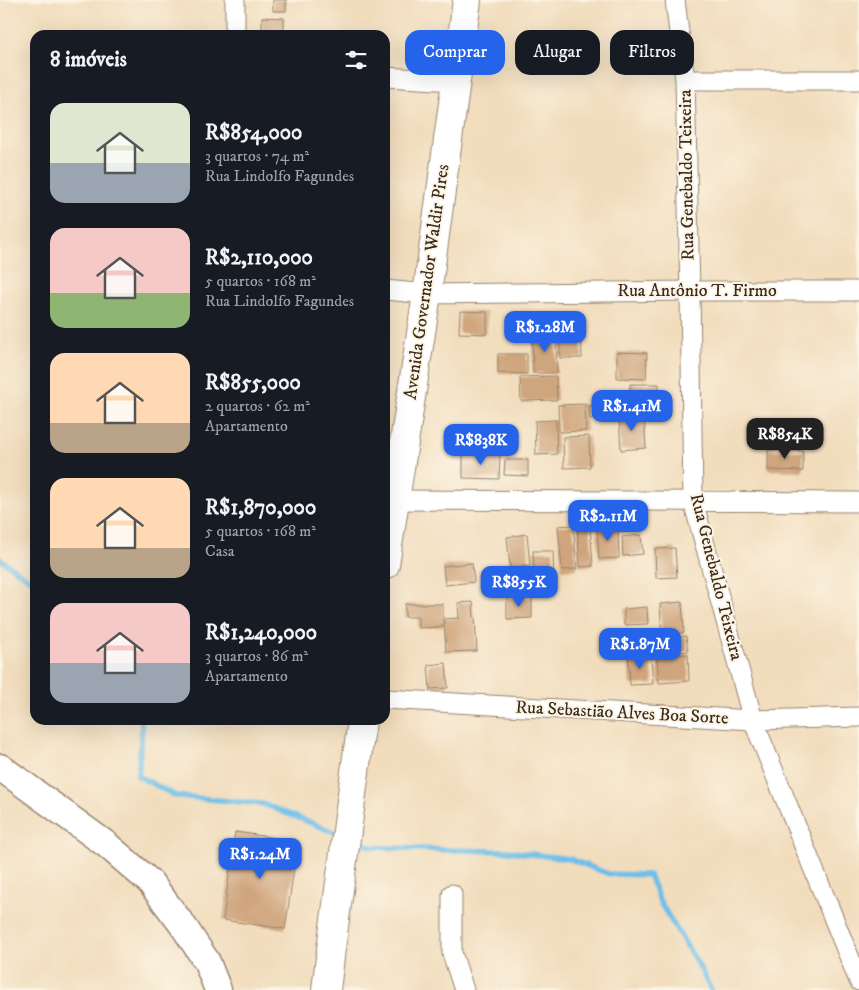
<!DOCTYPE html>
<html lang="pt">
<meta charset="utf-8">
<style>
body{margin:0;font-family:"IM FELL DW Pica",serif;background:#242831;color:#f1f3f6;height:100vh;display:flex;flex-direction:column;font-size:19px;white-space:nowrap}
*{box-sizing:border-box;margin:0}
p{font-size:16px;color:#9ea1a6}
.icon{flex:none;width:28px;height:28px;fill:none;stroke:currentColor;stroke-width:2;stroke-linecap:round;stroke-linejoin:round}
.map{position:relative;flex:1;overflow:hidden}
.panel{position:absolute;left:30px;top:30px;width:360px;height:695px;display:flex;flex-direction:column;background:#171b24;border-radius:15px;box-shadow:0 5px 20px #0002}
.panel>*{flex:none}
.top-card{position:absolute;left:405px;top:30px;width:379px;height:45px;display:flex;gap:10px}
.price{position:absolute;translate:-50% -42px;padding:0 11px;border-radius:10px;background:#2563eb;color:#fff;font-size:16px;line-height:32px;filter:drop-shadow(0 1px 2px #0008)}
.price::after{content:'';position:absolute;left:50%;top:30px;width:15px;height:11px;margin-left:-8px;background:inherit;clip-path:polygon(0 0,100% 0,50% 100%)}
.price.selected{background:#222;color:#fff}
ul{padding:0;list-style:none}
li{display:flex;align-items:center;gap:15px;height:125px;padding:0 20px}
li span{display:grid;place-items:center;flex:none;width:140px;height:100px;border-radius:15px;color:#555}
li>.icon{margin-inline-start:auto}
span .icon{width:60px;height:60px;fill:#fffc;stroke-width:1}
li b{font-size:21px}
h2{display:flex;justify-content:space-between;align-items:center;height:60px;padding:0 20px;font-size:21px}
.tag{padding:0 18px;border-radius:15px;background:#171b24;box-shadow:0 5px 20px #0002;font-size:18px;line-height:45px}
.tag.selected{background:#2563eb;color:#fff}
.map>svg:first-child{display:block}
</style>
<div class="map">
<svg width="859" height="990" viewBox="0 0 859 990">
<rect width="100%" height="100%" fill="#fcf5e5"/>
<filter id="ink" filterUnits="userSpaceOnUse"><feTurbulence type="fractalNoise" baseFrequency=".02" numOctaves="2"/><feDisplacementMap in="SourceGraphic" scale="10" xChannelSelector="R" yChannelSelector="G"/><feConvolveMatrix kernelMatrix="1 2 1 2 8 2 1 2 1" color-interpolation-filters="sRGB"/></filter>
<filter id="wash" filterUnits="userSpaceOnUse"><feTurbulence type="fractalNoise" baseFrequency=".0096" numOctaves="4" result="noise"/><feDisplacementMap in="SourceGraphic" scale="20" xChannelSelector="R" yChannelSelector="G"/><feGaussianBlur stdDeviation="1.12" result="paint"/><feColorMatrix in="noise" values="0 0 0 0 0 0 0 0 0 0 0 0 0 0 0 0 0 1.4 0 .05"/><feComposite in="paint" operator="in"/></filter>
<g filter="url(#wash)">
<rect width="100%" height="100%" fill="#f1dcbb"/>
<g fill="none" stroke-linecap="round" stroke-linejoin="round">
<path stroke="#6ebfe9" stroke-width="5.5" d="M0,559L35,583
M141,720L142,728L138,776L176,796L263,804L339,834
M354,840L372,847L450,850L508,851L570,859L609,874L649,875L661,904L699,966L711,990"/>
</g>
<g id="blocks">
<path fill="#cfa57d" d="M273,0H286V11H273Z
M262,17L284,18V35H262Z
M460,311L487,312V334L459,333Z
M560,325H581L582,358H560Z
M556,332L557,373H533L532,333Z
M617,352L647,353L646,379L617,378Z
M498,354H527V374L498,373Z
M556,376L557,400L521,401L520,377Z
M630,384H659V404L630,403Z
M585,404L586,431L559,432L558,405Z
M616,405V418L590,419L589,406Z
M644,415L646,448L621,450L619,416Z
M556,420L557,454L536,455L535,421Z
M589,436L590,467L564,468L563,437Z
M768,450L803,451V471L768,470Z
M463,454L500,455L499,479L463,478Z
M505,460H528V476L504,475Z
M590,524L593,566L580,567L577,525Z
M573,525L577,569L562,570L558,526Z
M618,526L619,558L599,559L597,527Z
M527,534L530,566L510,568L507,537Z
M641,535L643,554L623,556L622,537Z
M675,548L677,577L656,578L655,549Z
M533,551H553L554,582L535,583Z
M472,563L474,582L445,585L443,566Z
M507,598H532V618L507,619Z
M473,602L474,617H475L477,651L446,652L444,619L459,618L458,603Z
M682,602L684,633L662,635L660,604Z
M405,604H443V627L418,628V617H405Z
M647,607L648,624L624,625V609Z
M686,636L688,651L673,653L671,638Z
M628,651H639V659L651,658L653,684L630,685Z
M688,654L689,681L659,683L657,656Z
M446,663L448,688L430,689L428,665Z
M235,832L298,841L285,929L223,920Z"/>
</g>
</g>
<g filter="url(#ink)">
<use href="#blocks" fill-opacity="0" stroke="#96836c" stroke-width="1"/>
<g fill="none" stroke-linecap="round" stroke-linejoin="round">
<defs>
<path id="street" d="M235,0V35
M675,0L685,80L690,291L693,501L753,720L859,981
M385,77L455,81
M685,80H859
M385,290L427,294L690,291H859
M385,500L859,502
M385,699L753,720L859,717
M452,894V953L464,990"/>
<path id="secondary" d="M0,767L107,845L150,882L184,927L207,962L218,990"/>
<path id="primary" d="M385,565L427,294L467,0
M326,990L331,949L362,720"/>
</defs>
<use href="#street" stroke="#96836c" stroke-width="21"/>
<use href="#secondary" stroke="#96836c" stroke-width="29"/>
<use href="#primary" stroke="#96836c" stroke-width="30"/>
<use href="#street" stroke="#fff" stroke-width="19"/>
<use href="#secondary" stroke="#fff" stroke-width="26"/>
<use href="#primary" stroke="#fff" stroke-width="28"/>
</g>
</g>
<g text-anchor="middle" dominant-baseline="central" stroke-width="4" stroke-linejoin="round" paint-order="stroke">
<g font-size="18" fill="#3b2a1e" stroke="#fcf5e5">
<text transform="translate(687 175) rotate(-91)">Rua Genebaldo Teixeira</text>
<text transform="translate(427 282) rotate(-82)">Avenida Governador Waldir Pires</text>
<text x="697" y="291">Rua Antônio T. Firmo</text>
<text transform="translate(716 577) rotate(76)">Rua Genebaldo Teixeira</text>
<text transform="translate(622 713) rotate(3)">Rua Sebastião Alves Boa Sorte</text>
</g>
</g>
</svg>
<b class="price" style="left:545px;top:353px">R$1.28M</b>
<b class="price" style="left:632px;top:432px">R$1.41M</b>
<b class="price selected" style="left:785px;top:460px">R$854K</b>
<b class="price" style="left:481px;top:466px">R$838K</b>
<b class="price" style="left:608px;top:542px">R$2.11M</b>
<b class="price" style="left:519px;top:608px">R$855K</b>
<b class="price" style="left:640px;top:670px">R$1.87M</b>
<b class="price" style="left:260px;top:880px">R$1.24M</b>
<div class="top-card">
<a class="tag selected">Comprar</a>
<a class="tag">Alugar</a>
<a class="tag">Filtros</a>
</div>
<section class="panel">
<h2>8 imóveis<svg class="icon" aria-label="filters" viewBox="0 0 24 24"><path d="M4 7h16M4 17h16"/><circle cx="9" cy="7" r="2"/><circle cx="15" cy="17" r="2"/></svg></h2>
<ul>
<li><span style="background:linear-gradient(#dfe7d0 60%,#9aa5b1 0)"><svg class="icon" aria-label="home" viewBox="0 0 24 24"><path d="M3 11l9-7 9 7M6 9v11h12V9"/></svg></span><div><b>R$854,000</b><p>3 quartos · 74 m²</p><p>Rua Lindolfo Fagundes</p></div></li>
<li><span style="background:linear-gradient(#f6c9c9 65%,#8fb573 0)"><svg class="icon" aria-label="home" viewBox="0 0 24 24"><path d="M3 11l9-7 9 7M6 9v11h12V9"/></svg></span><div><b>R$2,110,000</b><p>5 quartos · 168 m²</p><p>Rua Lindolfo Fagundes</p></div></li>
<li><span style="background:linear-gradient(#ffd9b3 70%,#b9a48a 0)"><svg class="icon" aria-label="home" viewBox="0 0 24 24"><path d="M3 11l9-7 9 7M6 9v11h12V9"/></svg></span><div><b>R$855,000</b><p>2 quartos · 62 m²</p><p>Apartamento</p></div></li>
<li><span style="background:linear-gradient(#ffd9b3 70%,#b9a48a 0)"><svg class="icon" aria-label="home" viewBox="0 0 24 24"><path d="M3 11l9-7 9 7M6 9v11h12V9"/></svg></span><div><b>R$1,870,000</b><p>5 quartos · 168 m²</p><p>Casa</p></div></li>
<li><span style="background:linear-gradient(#f6c9c9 60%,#9aa5b1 0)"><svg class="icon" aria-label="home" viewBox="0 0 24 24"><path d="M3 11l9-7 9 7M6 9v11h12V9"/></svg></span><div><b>R$1,240,000</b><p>3 quartos · 86 m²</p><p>Apartamento</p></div></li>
</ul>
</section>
</div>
